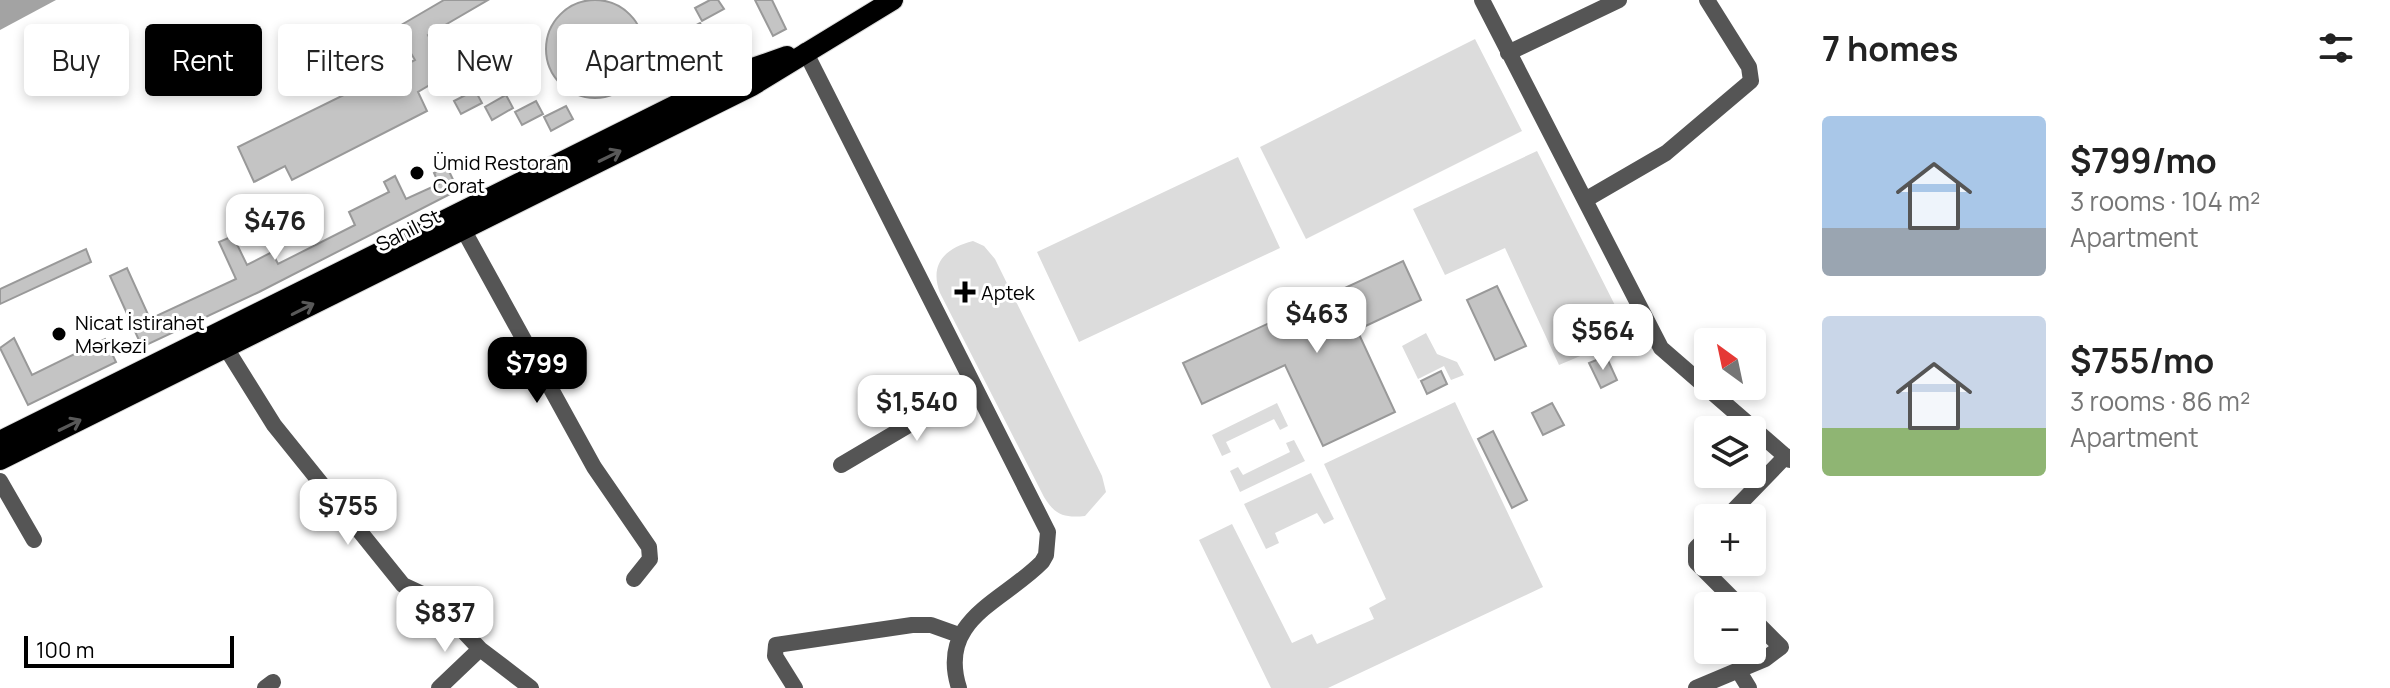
<!DOCTYPE html>
<meta charset="utf-8">
<style>
body{margin:0;font-family:Manrope,sans-serif;background:#f6f6f6;color:#222;height:100vh;display:flex;flex-direction:column;font-size:30px;white-space:nowrap}
*{box-sizing:border-box;margin:0}
p{font-size:26px;color:#767676}
.icon{flex:none;width:44px;height:44px;fill:none;stroke:currentColor;stroke-width:2;stroke-linecap:round;stroke-linejoin:round}
.map{position:relative;flex:1;overflow:hidden}
.sheet{display:flex;flex-direction:column;background:#fff;width:600px}
.sheet>*{flex:none}
.top-card{position:absolute;left:24px;top:24px;width:760px;height:72px;display:flex;gap:16px}
.needle{width:52px;rotate:327deg}
.buttons{position:absolute;left:1694px;top:328px;display:grid;gap:16px}
.buttons a{display:grid;place-items:center;width:72px;height:72px;border-radius:8px;background:#fff;box-shadow:0 4px 12px #0003;font-size:40px}
.scale{position:absolute;left:24px;bottom:20px;width:210px;box-sizing:border-box;padding-left:8px;border:4px solid #000;border-top:0;font-size:22px;line-height:28px;white-space:nowrap;color:#000;-webkit-text-stroke:6px #fff;paint-order:stroke}
.price{position:absolute;translate:-50% -68px;padding:0 18px;border-radius:16px;background:#fff;color:#222;font-size:26px;line-height:52px;filter:drop-shadow(0 2px 4px #0008)}
.price::after{content:'';position:absolute;left:50%;top:48px;width:24px;height:18px;margin-left:-12px;background:inherit;clip-path:polygon(0 0,100% 0,50% 100%)}
.price.selected{background:#000;color:#fff}
ul{padding:0;list-style:none}
li{display:flex;align-items:center;gap:24px;height:200px;padding:0 32px}
li span{display:grid;place-items:center;flex:none;width:224px;height:160px;border-radius:8px;color:#555}
li>.icon{margin-inline-start:auto}
span .icon{width:96px;height:96px;fill:#fffc;stroke-width:1}
li b{font-size:34px}
h2{display:flex;justify-content:space-between;align-items:center;height:96px;padding:0 32px;font-size:34px}
.tag{padding:0 28px;border-radius:8px;background:#fff;box-shadow:0 4px 12px #0003;font-size:28px;line-height:72px}
.tag.selected{background:#000;color:#fff}
main{display:flex;flex:1;min-height:0}
.map>svg:first-child{display:block}
</style>
<main>
<div class="map">
<svg width="1790" height="688" viewBox="0 0 1790 688">
<rect width="100%" height="100%" fill="#fff"/>
<path fill="#dcdcdc" d="M1475,39L1522,131L1306,239L1260,147Z
M1537,151L1630,335L1559,365L1505,248L1445,275L1413,209Z
M1238,157L1280,248L1079,342L1037,252Z
M973,241L984,246L995,259L1102,476L1106,492L1085,516C1064,518 1055,515 1044,497L940,293C929,264 945,248 973,241Z
M1426,333L1437,354L1457,362L1464,375L1451,380L1444,366L1418,379L1402,346Z
M1455,402L1543,587L1328,688H1271L1199,540L1232,524L1292,643L1312,634L1317,644L1374,619L1369,608L1386,599L1324,464Z
M1277,403L1288,426L1280,430L1274,419L1226,442L1231,452L1222,456L1212,435Z
M1294,440L1305,461L1240,492L1230,471L1238,467L1243,475L1290,452L1286,443Z
M1311,473L1334,519L1324,524L1317,513L1275,533L1279,543L1266,549L1244,504Z"/>
<path fill="#a3a3a3" d="M0,0H56L0,30Z"/>
<path fill="#c4c4c4" stroke="#999" stroke-width="2" d="M444,0H488L428,35L450,73L418,92L427,111L292,180L285,166L254,182L238,147L415,60L396,28Z
M710,0H718L724,9L702,21L695,8Z
M755,0H772L786,29L773,36Z
M546 49a49 49 0 1 1 98 0a49 49 0 1 1-98 0Z
M700,23L707,36L686,47L679,34Z
M683,48L691,61L669,73L662,60Z
M475,90L482,103L461,114L454,101Z
M506,95L513,108L492,120L485,107Z
M536,101L543,114L522,125L515,112Z
M566,106L573,119L551,131L544,117Z
M447,167L458,190L259,292L142,347L110,276L127,268L150,319L236,279L219,242L233,236L247,265L272,252L278,264L355,225L349,212L389,192L384,182L395,176L406,199L439,184L434,173Z
M86,249L91,262L0,304V289Z
M1403,261L1421,300L1357,330L1395,412L1323,446L1285,365L1202,404L1183,363Z
M1497,286L1526,346L1495,360L1467,300Z
M14,338L32,375L105,339L116,362L28,405L0,348Z
M1606,356L1617,380L1601,388L1589,363Z
M1441,371L1447,384L1427,394L1421,381Z
M1552,403L1564,425L1543,435L1532,413Z
M1493,431L1527,500L1512,508L1478,439Z"/>
<g fill="none" stroke-linecap="round" stroke-linejoin="round">
<defs>
<path id="primary" d="M0,441L744,71L787,56
M0,460L752,86L893,0"/>
</defs>
<use href="#primary" stroke="#dbdbdb" stroke-width="22"/>
<path stroke="#555" stroke-width="16" d="M1482,0L1661,348L1790,460
M805,51L1048,532L1046,555L1042,562C1003,602 937,619 959,688
M1508,53L1619,0
M1585,200L1666,153L1751,81L1749,67L1707,0
M463,229L594,467L649,547L650,559L634,579
M226,348L274,425L403,585L433,599L480,649L531,688
M841,465L973,387
M0,481L34,540
M1726,518L1786,456
M1708,536L1696,548V562L1740,606
M1738,670L1749,688
M265,688L273,682
M439,688L480,649
M795,688L775,656L776,645L912,625H931L959,635
M1696,688L1765,659L1781,647L1752,618"/>
<use href="#primary" stroke="#000" stroke-width="20"/>
</g>
<defs><path id="oneway-shaft" d="M-6 0H5M1.5-3L5.5 0L1.5 3" fill="none" stroke-width="1.6" stroke-linecap="round" stroke-linejoin="round" transform="scale(2)"/></defs>
<g stroke="#595959">
<use href="#oneway-shaft" transform="translate(610 156) rotate(-26)"/>
<use href="#oneway-shaft" transform="translate(303 309) rotate(-27)"/>
<use href="#oneway-shaft" transform="translate(70 425) rotate(-26)"/>
</g>
<g fill="#000" stroke="#fff" stroke-width="3">
<circle cx="417" cy="173" r="8"/>
<path d="M961 280h8v8h8v8h-8v8h-8v-8h-8v-8h8z"/>
<circle cx="59" cy="334" r="8"/>
</g>
<g text-anchor="middle" dominant-baseline="central" stroke-width="6" stroke-linejoin="round" paint-order="stroke">
<g font-size="20" fill="#000" stroke="#fff" text-anchor="start">
<text x="433" y="162">Ümid Restoran<tspan x="433" dy="23">Corat</tspan></text>
<text x="981" y="292">Aptek</text>
<text x="75" y="322">Nicat İstirahət<tspan x="75" dy="23">Mərkəzi</tspan></text>
</g>
<g font-size="20" fill="#000" stroke="#fff">
<text transform="translate(408 230) rotate(-27)">Sahil St</text>
</g>
</g>
</svg>
<div class="buttons">
<a><svg class="needle" viewBox="-14 -14 28 28"><path d="M0-13l5 13h-10z" fill="#e53935"/><path d="M0 13l5-13h-10z" fill="#767676"/></svg></a>
<a><svg class="icon" aria-label="layers" viewBox="0 0 24 24"><path d="M12 4l9 5-9 5-9-5zM3 14l9 5 9-5"/></svg></a>
<a>+</a>
<a>−</a>
</div>
<div class="scale">100 m</div>
<b class="price" style="left:275px;top:262px">$476</b>
<b class="price" style="left:1317px;top:355px">$463</b>
<b class="price" style="left:1603px;top:372px">$564</b>
<b class="price selected" style="left:537px;top:405px">$799</b>
<b class="price" style="left:917px;top:443px">$1,540</b>
<b class="price" style="left:348px;top:547px">$755</b>
<b class="price" style="left:445px;top:654px">$837</b>
<div class="top-card">
<a class="tag">Buy</a>
<a class="tag selected">Rent</a>
<a class="tag">Filters</a>
<a class="tag">New</a>
<a class="tag">Apartment</a>
</div>
</div>
<section class="sheet">
<h2>7 homes<svg class="icon" aria-label="filters" viewBox="0 0 24 24"><path d="M4 7h16M4 17h16"/><circle cx="9" cy="7" r="2"/><circle cx="15" cy="17" r="2"/></svg></h2>
<ul>
<li><span style="background:linear-gradient(#a9c7e8 70%,#9aa5b1 0)"><svg class="icon" aria-label="home" viewBox="0 0 24 24"><path d="M3 11l9-7 9 7M6 9v11h12V9"/></svg></span><div><b>$799/mo</b><p>3 rooms · 104 m²</p><p>Apartment</p></div></li>
<li><span style="background:linear-gradient(#c9d6e8 70%,#8fb573 0)"><svg class="icon" aria-label="home" viewBox="0 0 24 24"><path d="M3 11l9-7 9 7M6 9v11h12V9"/></svg></span><div><b>$755/mo</b><p>3 rooms · 86 m²</p><p>Apartment</p></div></li>
</ul>
</section>
</main>
